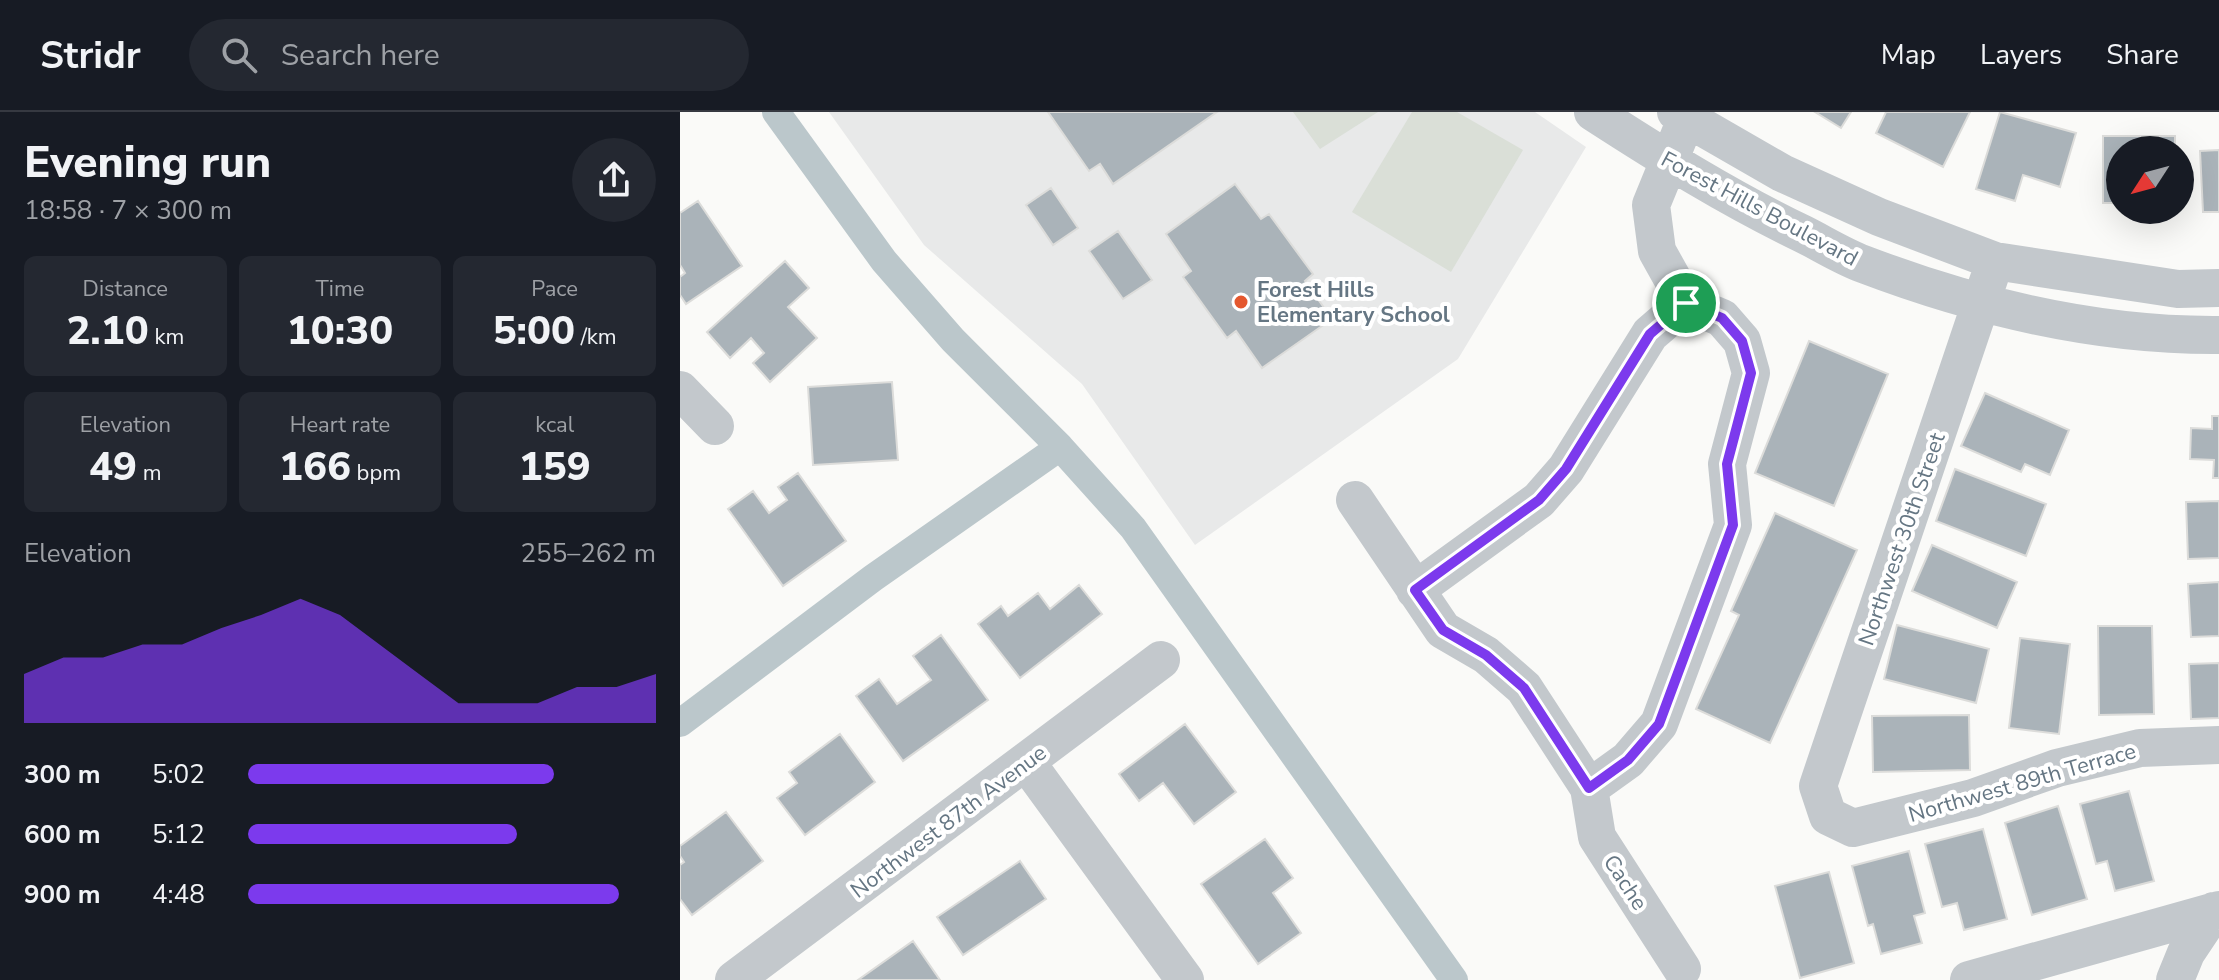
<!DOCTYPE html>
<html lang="en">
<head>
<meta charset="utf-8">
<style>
	body { margin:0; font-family:"Nunito Sans",sans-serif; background:#242831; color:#f1f3f6; height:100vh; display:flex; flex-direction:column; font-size:30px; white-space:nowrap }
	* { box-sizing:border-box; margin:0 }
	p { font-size:26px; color:#9ea1a6 }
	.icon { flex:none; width:44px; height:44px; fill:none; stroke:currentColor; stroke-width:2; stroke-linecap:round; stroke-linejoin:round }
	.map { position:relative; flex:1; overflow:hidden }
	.drawer { display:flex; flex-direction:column; background:#171b24; width:680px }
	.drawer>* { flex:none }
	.needle { width:52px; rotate:234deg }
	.fabs { position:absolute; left:1426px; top:24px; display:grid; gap:16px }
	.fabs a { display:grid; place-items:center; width:88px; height:88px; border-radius:50%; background:#171b24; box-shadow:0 8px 32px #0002; font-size:40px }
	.pin { position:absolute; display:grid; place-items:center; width:68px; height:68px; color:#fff; margin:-34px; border:4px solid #fff; border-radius:50%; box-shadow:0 2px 8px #0007 }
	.round { display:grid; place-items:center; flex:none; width:84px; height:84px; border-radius:42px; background:#242831 }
	.overview { display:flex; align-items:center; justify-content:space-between; height:136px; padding:0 24px }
	h1 { font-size:44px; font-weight:800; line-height:60px }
	.figures { display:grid; grid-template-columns:repeat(3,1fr); gap:12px; height:136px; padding:8px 24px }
	.figures div { display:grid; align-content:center; border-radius:12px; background:#242831; text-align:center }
	.figures b { font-size:40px; font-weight:800 }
	.figures small { font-size:22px; font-weight:400 }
	.figures p { font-size:22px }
	.chart { height:224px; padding:16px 24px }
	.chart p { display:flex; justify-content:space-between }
	.chart svg { width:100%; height:144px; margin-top:8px; fill:#7c3aed; opacity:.7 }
	ul { padding:0 24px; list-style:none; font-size:26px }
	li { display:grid; grid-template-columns:128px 96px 1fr; align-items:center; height:60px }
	li i { height:20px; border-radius:10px; background:#7c3aed }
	header { display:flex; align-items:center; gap:48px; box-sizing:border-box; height:112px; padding:0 40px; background:#171b24; border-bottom:2px solid #363941 }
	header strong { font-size:38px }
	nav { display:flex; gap:44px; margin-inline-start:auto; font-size:28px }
	.search { width:560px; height:72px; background:#242831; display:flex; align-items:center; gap:20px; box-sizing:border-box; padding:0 28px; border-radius:44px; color:#9ea1a6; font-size:30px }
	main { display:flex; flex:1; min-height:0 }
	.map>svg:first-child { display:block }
</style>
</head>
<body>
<header>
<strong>Stridr</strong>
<div class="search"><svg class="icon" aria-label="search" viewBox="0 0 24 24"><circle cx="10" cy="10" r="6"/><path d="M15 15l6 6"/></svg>Search here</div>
<nav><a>Map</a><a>Layers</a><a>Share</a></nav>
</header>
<main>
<section class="drawer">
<div class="overview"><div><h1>Evening run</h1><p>18:58 · 7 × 300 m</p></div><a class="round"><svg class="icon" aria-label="share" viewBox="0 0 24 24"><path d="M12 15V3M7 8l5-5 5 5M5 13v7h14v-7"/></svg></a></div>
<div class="figures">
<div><p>Distance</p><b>2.10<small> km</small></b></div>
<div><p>Time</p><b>10:30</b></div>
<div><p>Pace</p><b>5:00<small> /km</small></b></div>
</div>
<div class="figures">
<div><p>Elevation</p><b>49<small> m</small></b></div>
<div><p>Heart rate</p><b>166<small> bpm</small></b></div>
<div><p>kcal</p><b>159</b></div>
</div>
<div class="chart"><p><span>Elevation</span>255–262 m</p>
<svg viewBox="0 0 160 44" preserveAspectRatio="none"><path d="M0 44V29L10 24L20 24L30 20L40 20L50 15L60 11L70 6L80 11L90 20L100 29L110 38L120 38L130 38L140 33L150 33L160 29V44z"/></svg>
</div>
<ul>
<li><b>300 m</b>5:02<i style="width:75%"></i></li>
<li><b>600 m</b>5:12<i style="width:66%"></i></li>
<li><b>900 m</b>4:48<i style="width:91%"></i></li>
</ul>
</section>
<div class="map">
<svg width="1539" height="868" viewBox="0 0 1539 868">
	<rect width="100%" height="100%" fill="#fafaf8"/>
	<path fill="#e8e9e9" d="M149,0H855L906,35L778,247L515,433L402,272L244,133Z"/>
	<path fill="#dadfd7" d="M613,0H698L640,37Z
		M732,0H777L843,38L771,160L672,100Z"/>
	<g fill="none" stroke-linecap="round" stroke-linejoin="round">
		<path stroke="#bbc7cb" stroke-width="28" d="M96,0L204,149L273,228L380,335L453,416L774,868
			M0,611L193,466L380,335"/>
	</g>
	<path fill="#aab3b9" stroke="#dcdcda" stroke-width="2" d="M368,0H537L433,72L420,52L409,59Z
		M1135,0H1171L1161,16Z
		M1206,0H1290L1263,55L1196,21Z
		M1320,0L1396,21L1380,75L1343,63L1335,89L1296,77Z
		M1423,24H1495V38H1440V91H1423Z
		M1539,38V100H1523L1520,39Z
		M555,72L581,107L589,102L633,162L625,169L652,207L582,256L556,219L547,226L503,165L511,159L486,122Z
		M371,76L398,116L373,133L346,93Z
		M18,89L62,154L6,192L0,183V165L5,161L0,153V101Z
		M438,119L472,168L443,187L409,139Z
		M105,149L129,176L108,195L137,226L90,270L73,251L84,241L71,226L50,246L27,220Z
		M1129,229L1208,262L1154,394L1075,361Z
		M212,270L218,348L133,353L128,275Z
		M1305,281L1389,318L1370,363L1345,352L1341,360L1281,334Z
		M1532,304H1539V366H1533L1534,348L1510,347L1511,316L1532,317Z
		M1275,357L1366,392L1346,444L1256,409Z
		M118,361L166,429L103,474L48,397L73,379L89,401L107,388L98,375Z
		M1539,389V446L1508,447L1506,390Z
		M1095,401L1177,438L1090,631L1016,597L1059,503L1051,499Z
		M1252,433L1337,470L1317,516L1232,479Z
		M1539,470V524L1511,525L1508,472Z
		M399,473L422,502L340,566L298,512L321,494L328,504L358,481L370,497Z
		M1217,513L1309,537L1296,591L1204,567Z
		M1418,514H1472L1474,602L1419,603Z
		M261,523L308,588L223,649L176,584L199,567L217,592L251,568L233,544Z
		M1340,526L1390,532L1379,622L1329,616Z
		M1539,551V606L1511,607L1509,552Z
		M1289,603L1290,658L1193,660L1192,604Z
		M505,612L556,680L514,712L483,671L459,689L439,662Z
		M160,622L195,670L125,723L97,686L117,671L109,660Z
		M1449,679L1474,769L1435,779L1427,749L1416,752L1400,692Z
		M1378,694L1407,787L1352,803L1325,711Z
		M46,700L83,749L12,803L0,787V753L4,750L0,744V734Z
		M1303,717L1327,807L1284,818L1277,791L1262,795L1245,732Z
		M585,727L613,766L593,781L621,821L578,852L521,772Z
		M1229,739L1245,801L1234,804L1242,831L1201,842L1193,812L1188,814L1172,754Z
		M340,749L366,787L283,843L257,805Z
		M1149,760L1174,851L1120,866L1095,774Z
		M233,829L260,868H178Z"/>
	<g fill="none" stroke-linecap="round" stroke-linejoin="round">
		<path stroke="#c3c8cc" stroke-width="38" d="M913,0C981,44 1050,87 1123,122C1143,132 1162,144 1183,152C1296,195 1418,224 1539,223
			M996,0L1102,61L1199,105L1315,149L1498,177L1539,176
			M1315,149L1138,674L1148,704L1173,716L1293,686L1377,656L1460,636L1539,633
			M0,278L35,314
			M675,388L763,518L806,543L844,576L909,676L917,725L1002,857
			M735,478L859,388L886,357L970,222L1006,191
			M347,651L505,868
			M909,676L948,648L979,612L1053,413L1047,352L1071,261L1062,229L1042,206L1006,191L977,139L971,93L1009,0
			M54,868L481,548
			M1289,868L1539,798
			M1495,868L1506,841L1534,799"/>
	</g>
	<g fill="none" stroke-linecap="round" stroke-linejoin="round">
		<g stroke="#fff" stroke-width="16">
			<path id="route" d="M1006,191L1042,206L1062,229L1071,261L1047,352L1053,413L979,612L948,648L909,676L844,576L806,543L763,518L735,478L859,388L886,357L970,222Z"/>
		</g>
		<use href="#route" stroke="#7c3aed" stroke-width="10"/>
	</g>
	<circle fill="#e4572e" stroke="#fff" stroke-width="3" cx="561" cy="190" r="8"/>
	<g text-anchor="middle" stroke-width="8" stroke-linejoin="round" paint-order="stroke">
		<g font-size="22" fill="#657683" stroke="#fff">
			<text transform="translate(1080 96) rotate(28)" y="8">Forest Hills Boulevard</text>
			<text transform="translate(1221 427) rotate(-71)" y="8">Northwest 30th Street</text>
			<text transform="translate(1342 670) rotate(-16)" y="8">Northwest 89th Terrace</text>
			<text transform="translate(268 709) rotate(-37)" y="8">Northwest 87th Avenue</text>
			<text transform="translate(946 770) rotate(57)" y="8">Cache</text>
		</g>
		<g font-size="22" font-weight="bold" fill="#657683" stroke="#fff" text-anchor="start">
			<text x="577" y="185">Forest Hills<tspan x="577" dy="25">Elementary School</tspan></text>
		</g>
	</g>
</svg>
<div class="fabs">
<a><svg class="needle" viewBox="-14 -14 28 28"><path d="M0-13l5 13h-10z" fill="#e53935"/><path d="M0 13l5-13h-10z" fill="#9ea1a6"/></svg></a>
</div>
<div class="pin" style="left:1006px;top:191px;background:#1e9e55"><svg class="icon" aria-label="arrive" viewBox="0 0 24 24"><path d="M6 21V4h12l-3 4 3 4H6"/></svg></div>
</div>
</main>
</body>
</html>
